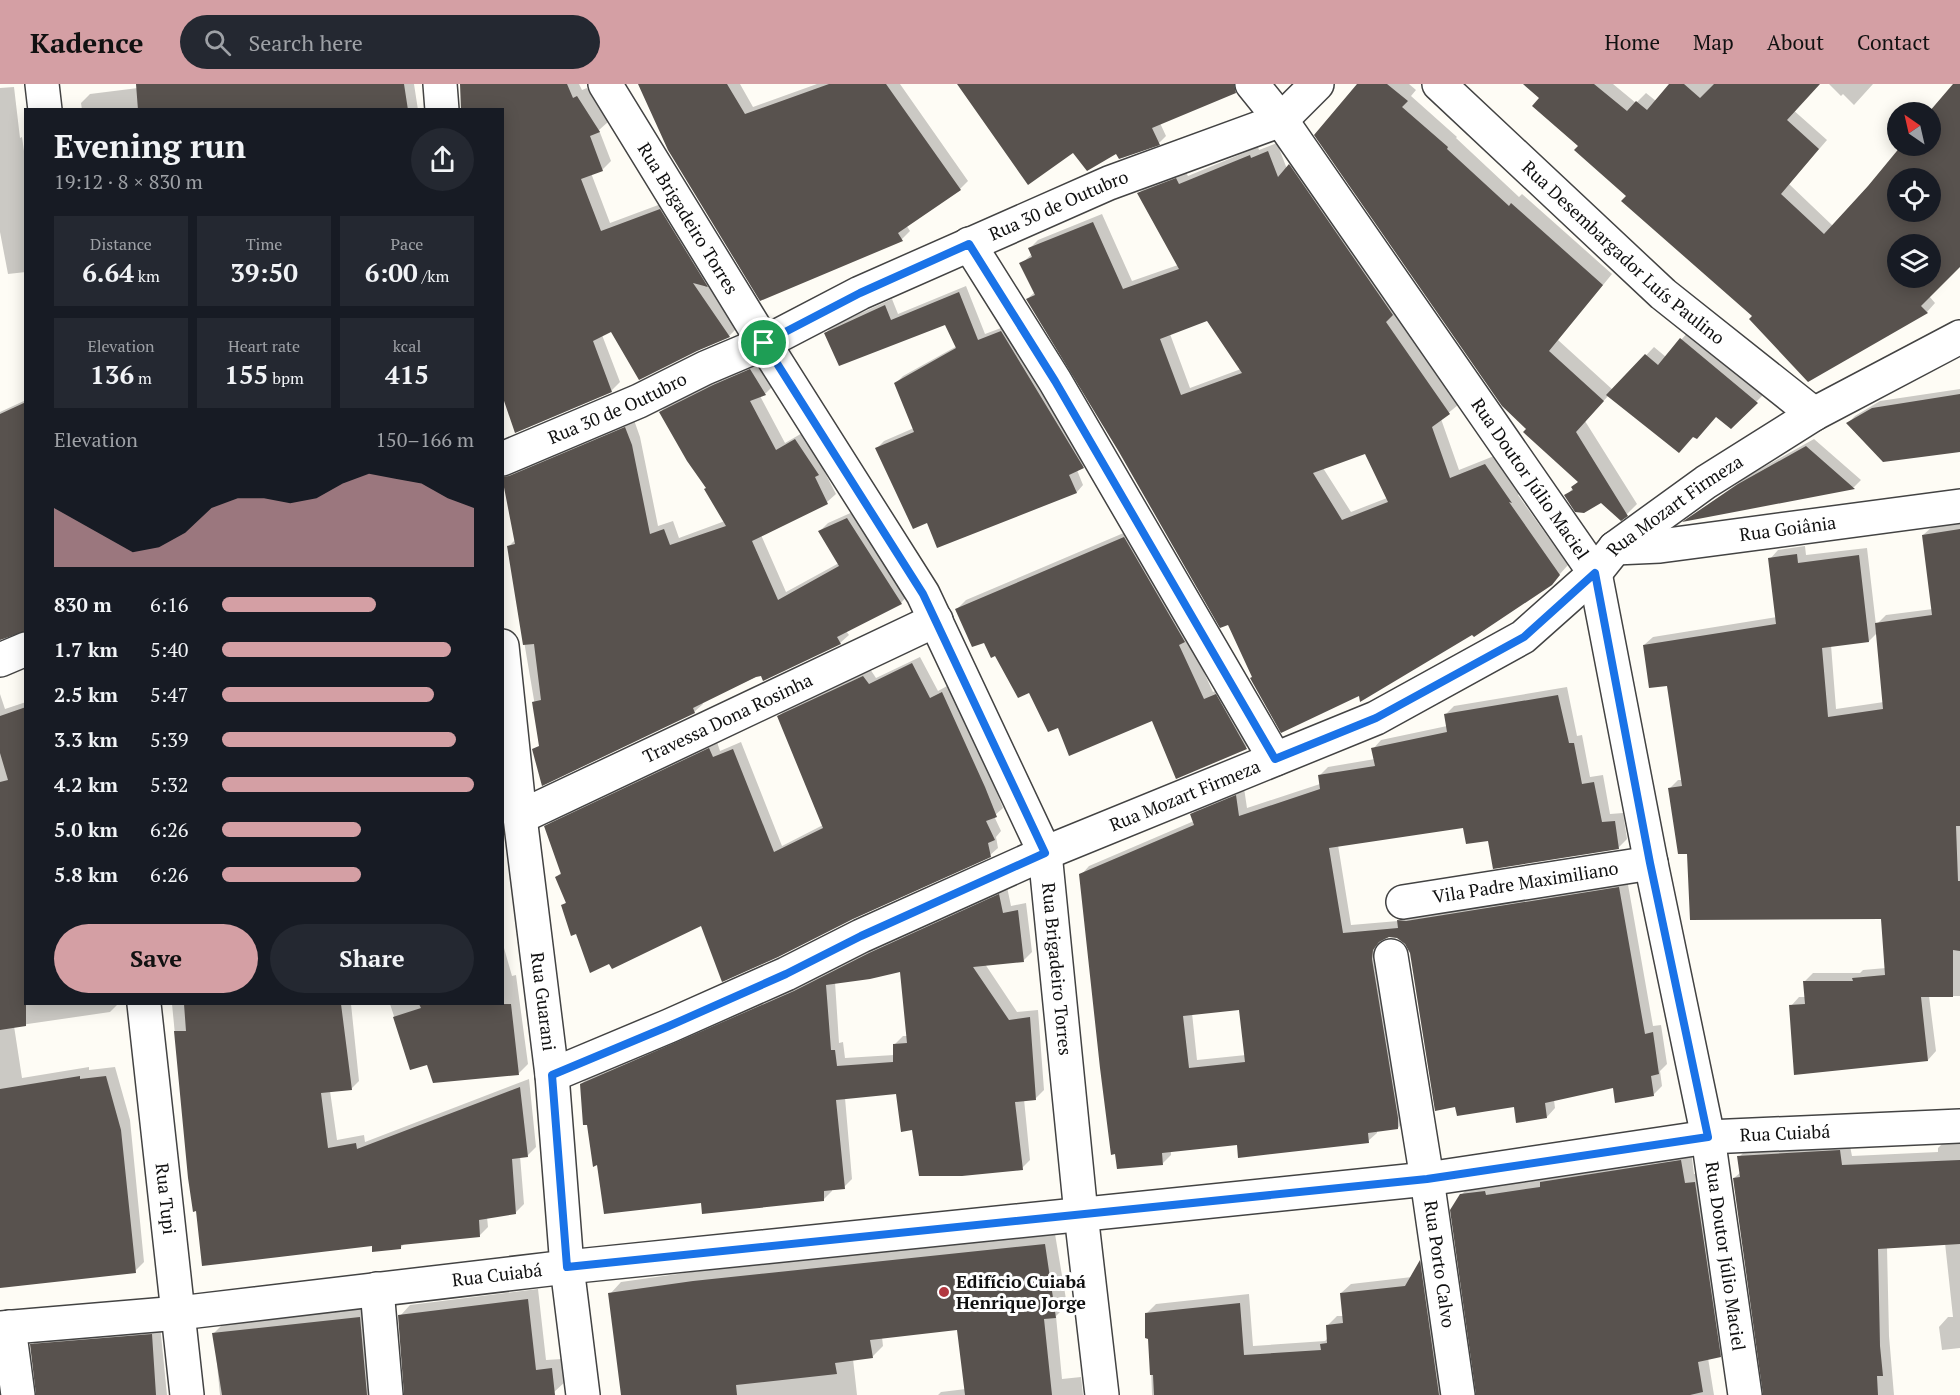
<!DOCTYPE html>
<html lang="en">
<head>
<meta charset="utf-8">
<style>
	body { margin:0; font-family:"PT Serif",serif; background:#242831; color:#f1f3f6; height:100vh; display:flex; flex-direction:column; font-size:22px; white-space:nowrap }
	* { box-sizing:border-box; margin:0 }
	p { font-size:20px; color:#9ea1a6 }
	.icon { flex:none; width:33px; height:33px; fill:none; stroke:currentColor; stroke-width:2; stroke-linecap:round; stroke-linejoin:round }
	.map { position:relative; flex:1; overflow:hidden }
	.panel { position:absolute; left:24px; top:24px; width:480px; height:897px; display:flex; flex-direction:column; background:#171b24; border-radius:0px; box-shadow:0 3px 15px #0003 }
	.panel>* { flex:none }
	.needle { width:39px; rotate:326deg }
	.buttons { position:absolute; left:1887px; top:18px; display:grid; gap:12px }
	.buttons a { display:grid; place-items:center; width:54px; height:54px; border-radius:50%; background:#171b24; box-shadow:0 3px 15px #0003; font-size:30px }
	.pin { position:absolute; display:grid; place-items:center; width:51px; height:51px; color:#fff; margin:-26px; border:3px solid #fff; border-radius:50%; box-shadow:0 2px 6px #0007 }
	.round { display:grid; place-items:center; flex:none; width:63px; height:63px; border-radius:32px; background:#242831 }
	.summary { display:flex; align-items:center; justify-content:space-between; height:102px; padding:0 30px }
	h1 { font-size:33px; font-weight:700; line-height:45px }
	.figures { display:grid; grid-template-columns:repeat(3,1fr); gap:9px; height:102px; padding:6px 30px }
	.figures div { display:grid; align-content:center; border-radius:0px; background:#242831; text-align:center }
	.figures b { font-size:26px; font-weight:700 }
	.figures small { font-size:16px; font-weight:400 }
	.figures p { font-size:16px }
	.chart { height:168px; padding:12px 30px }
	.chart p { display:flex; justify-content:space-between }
	.chart svg { width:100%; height:108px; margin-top:6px; fill:#d49fa4; opacity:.7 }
	.cta { display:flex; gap:12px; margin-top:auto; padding:12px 30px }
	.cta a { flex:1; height:69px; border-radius:36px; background:#d49fa4; color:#111; font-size:24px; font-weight:700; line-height:69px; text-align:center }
	.cta a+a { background:#242831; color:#f1f3f6 }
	ul { padding:0 30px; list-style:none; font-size:20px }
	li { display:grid; grid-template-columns:96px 72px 1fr; align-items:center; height:45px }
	li i { height:15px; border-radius:8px; background:#d49fa4 }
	header { display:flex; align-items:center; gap:36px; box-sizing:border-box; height:84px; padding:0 30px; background:#d49fa4; color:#111 }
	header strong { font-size:28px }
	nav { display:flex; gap:33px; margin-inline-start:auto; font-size:21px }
	.search { width:420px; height:54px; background:#242831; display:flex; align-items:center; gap:15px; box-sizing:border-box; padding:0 21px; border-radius:33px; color:#9ea1a6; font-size:22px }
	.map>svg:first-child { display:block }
</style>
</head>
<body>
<header>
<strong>Kadence</strong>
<div class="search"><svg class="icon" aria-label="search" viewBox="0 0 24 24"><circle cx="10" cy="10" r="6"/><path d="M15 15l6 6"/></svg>Search here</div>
<nav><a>Home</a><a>Map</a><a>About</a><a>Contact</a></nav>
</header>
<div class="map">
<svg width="1960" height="1311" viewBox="0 0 1960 1311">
	<rect width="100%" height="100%" fill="#fefcf5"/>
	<path fill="#0003" fill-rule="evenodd" d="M138,0H414L418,26H82L81,19L90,10L138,4Z
		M461,0H579L582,6L587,4L608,38L599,46L611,77L602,86L591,89L610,139L669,117L738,243L729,252L612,246L602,251L620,298L611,307L502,26Z
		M639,0H740L753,23L817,0H900L968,97L960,105L906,141L910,147L902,155L761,215Z
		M977,0H1217L1160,39L1166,52L1159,59L1117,68L1073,67Z
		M1359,0H1409L1416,6L1411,12L1457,53L1456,54L1519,113L1522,110L1612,190L1558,256L1613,306L1654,263L1666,273L1689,247L1764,310L1731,343L1716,331L1609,311L1585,337L1637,420L1627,430L1601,417L1566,412L1579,397L1528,344Z
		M1525,0H1613L1636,19L1646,9L1656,17L1671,0H1764L1827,56L1789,100L1833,142L1904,62H1930L1955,0H1960V182L1929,212L1935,219L1927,228L1808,296L1754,232L1628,112L1580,62L1541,14ZM1898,94H1930V128H1898ZM1898,160H1930V194H1898Z
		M1829,0H1873L1854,21L1843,10L1841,12Z
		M14,3L20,54L22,53L26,81V188L8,190L0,148V4Z
		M1277,59L1287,85L1298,73L1401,221L1394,229L1458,321L1441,335L1459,386L1494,372L1520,409L1518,411L1568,481L1551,500L1473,550L1360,610L1253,593L1229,539L1027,215L1035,208L1021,180L1032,170L1029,165L1038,156L1102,130L1132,197L1178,181L1139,109L1148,100L1185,87L1188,92L1258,63L1259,66ZM1208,235L1241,285L1190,304L1170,250ZM1366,368L1387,414L1351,428L1323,384Z
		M966,202L985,250L1009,241L1090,376L1083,383L1077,386L1083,401L1077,408L938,462L927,437L877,364L884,357L914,344L896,299L903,292L957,262L946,239L826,249L832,242L892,215L898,230Z
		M759,278L774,301L766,309L760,312L785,359L804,348L826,382L823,385L836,410L827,418L761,451L786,508L839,479L820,447L828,439L855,427L909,510L901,519L846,547L849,551L840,559L764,595L762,590L702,618L703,620L694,628L543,669L508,463L515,456L503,394L511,386L634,336L640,353L658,442L673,437L679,454L725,437L708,404L660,328L669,320L723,293Z
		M1960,305V366L1848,339L1855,332L1880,317Z
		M26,316V545L0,554V328Z
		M1814,355L1861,396L1854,403L1687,436L1748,392Z
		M1960,438V912H1929L1936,967L1928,976L1791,922L1799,913H1806L1804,898L1813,889H1860L1863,886L1886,884L1883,834L1689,769L1669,705L1678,696H1683L1668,600L1644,561L1653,553L1777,533L1770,475L1778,466L1805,462L1806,471L1867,464L1876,541L1886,531L1933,525L1923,451L1932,443ZM1878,548L1884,618L1836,625L1831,561L1869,557Z
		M1133,445L1188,554L1213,608L1225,602L1255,655L1246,663L1177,693L1153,635L1059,642L957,525L966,516Z
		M920,573L938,607L949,601L978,662L1003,724L994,732L1001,747L996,753L998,764L990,771L702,840L577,848L563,822L567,817L556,793L562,788L546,743L554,735L717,658L720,667L741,658L782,762L823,741L779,632L786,625L870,585L876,594Z
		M1567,603L1577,652L1582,651L1590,693L1603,691L1610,730L1623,729L1627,755L1618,764L1489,755L1464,743L1338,761L1351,841L1398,837L1406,828L1627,795L1653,942L1661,941L1667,980L1660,987L1662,1002L1653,1011L1614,1002L1554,1016L1555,1024L1547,1033L1515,1021L1411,869L1406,859L1398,853L1388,852L1381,856L1380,866L1406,1035L1398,1044L1377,1046V1049L1368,1057L1238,1059L1171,1067V1071L1163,1079L1081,791L1089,782L1194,737L1192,730L1200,722L1244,704L1247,724L1320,700L1319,692L1328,683L1375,675L1373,665L1381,656L1447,642L1445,631L1454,622ZM1240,925L1246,971L1197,976L1192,929Z
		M0,610L5,625L26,618V920H118L110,928L14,942L22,994L89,983V986L115,983L130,1036L144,1178L135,1187L0,1202Z
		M1007,803L1011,822L1026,819L1032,868L1024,876L985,880L1017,928L1038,926L1044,1006L1036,1014L1024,1015L1030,1076L1022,1084L913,1045L897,1009L845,1014L852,1095L844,1103L832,1104V1107L824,1115L702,1118L599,1080L581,1000L590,992ZM902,886L908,952H903L894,961V971L845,974L843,958L839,959L835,898Z
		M502,857L512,892L516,891L528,980L519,989L428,979L411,984L390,920H502Z
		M172,920H351L359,997L351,1005L330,1007L337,1056L364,1051L365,1058L529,995L536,1063L527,1072H520L524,1120L515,1129L487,1133L488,1143L479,1152L405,1159L401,1163L374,1160L197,1123L189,1094Z
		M1947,1055H1960V1264L1942,1266L1939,1243L1948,1233H1953L1945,1159L1887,1163L1889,1252L1894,1311H1765L1734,1094L1741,1088L1739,1073L1749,1063L1849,1057L1852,1072L1938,1068V1064Z
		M1691,1067L1694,1090L1705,1089L1730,1262L1720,1272L1708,1274L1714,1311H1478L1461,1111L1471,1101L1495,1098V1102L1545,1095L1551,1089Z
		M1055,1150L1067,1221L1056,1232L1062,1295L1081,1293L1083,1311H938L941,1308L966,1305L958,1244L882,1253L883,1262L872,1273L853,1275L857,1311H622L610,1210L621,1198L706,1186Z
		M1429,1169L1452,1311H1152L1150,1253L1146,1230L1156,1220L1249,1210L1253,1262L1325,1257L1328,1254L1327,1242L1337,1232H1344L1341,1209L1351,1200L1412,1193L1421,1177Z
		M538,1205L546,1276L562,1275L565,1298L554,1308L547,1311H406L400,1232L410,1221Z
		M370,1223L381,1311H220L214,1249L224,1239Z
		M160,1241L167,1311H38L32,1261L41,1252Z"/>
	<path fill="#58524e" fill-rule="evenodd" d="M136,0H404L408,26H138Z
		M460,0H567L573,14L577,12L600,48L590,52L603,87L581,95L601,147L660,125L708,203L693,199L730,253L697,267L639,296L611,248L593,257L612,308L515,349L502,311V26H461Z
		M638,0H727L745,30L829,0H886L961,106L898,149L903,157L760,217L668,66Z
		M957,0H1234L1236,9L1152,44L1160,61L1119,75L1116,70L1087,87L1073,69L1028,101Z
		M1357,0H1387L1408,17L1402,23L1448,63L1447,65L1509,122L1511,119L1603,201L1549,267L1604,317L1576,348L1628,432L1621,437L1601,419L1584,429L1575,428L1564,411L1573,406L1571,403L1578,398L1523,348L1526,345L1502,322L1314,51Z
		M1523,0H1594L1627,27L1636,17L1647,26L1669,0H1684L1700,14L1714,0H1820L1787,36L1819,65L1781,110L1824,150L1868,102L1901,62H1930V28H1929L1953,0H1960V183L1921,222L1928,229L1808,298L1749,235L1752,232L1621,117L1626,112L1574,66L1578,62L1532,22L1539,14ZM1898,94H1930V128H1898ZM1898,160H1930V194H1898Z
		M1268,67L1278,93L1289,80L1393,231L1386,238L1450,330L1432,343L1450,394L1485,380L1512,419L1509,418L1560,491L1552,501L1474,553L1472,551L1360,618L1359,612L1281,649L1250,594L1252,593L1228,541L1220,544L1119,368L1026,215L1035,211L1019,179L1032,173L1028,164L1093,138L1123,205L1179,185L1137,109L1176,94L1179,100L1250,71L1251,74ZM1207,237L1242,289L1181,311L1160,255ZM1365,370L1388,418L1342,436L1313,389Z
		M959,208L978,256L1001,247L1084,384L1069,391L1077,409L937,464L927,439L913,445L875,364L914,348L894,299L956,264L945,241L839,282L824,249L885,221L891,236Z
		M1680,254L1758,319L1731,345L1716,333L1697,355L1693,353L1679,369L1606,311L1645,270L1658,281Z
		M750,285L766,311L750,317L776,366L795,355L819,391L815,393L828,420L752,457L778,516L839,482L818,447L847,434L902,520L837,553L841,560L763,597L761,592L756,593L693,624L695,629L542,702L532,665L539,662L532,618L541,616L534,560L523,561L507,462L515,460L502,393L509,392L625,343L632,361L650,450L664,445L670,461L726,442L704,405L706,404L687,377L659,328L713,301Z
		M1960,310V368L1883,378L1846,339L1872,324Z
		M26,318V547L0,556V330Z
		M1806,362L1855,405L1682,438L1738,400Z
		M1960,445V742H1956L1958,797H1960V867L1953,866V913H1921L1928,977L1794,991L1789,921L1805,920L1803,897H1853L1852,894L1885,891L1881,835L1690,836L1687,770H1678L1668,704L1682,702L1667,602L1649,604L1643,561L1776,540L1768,474L1797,470L1798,479L1859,471L1869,558L1822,564L1828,633L1883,625L1875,539L1932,531L1922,451Z
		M1124,453L1185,558L1179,561L1204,615L1216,610L1247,665L1176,695L1152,637L1069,672L1058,644L1048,648L1029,609L1018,614L995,572L991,574L984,559L972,563L955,525Z
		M912,579L930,614L942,608L985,703L997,733L986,737L995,756L988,759L991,773L853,835L778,873L722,898L701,842L612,885L609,880L590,889L576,850L571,852L561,821L566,819L555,793L561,790L544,742L709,664L713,673L733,665L774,768L823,744L777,632L863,592L869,600Z
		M1558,611L1569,659H1574L1582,700L1594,698L1602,738L1615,737L1619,765L1493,785L1488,757L1466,760L1463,744L1329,764L1343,849L1398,844L1397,836L1406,837L1619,803L1645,950L1653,948L1659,990L1651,992L1654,1012L1615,1019L1613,1004L1545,1019L1547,1034L1516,1039L1514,1023L1457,1032L1455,1023L1435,1027L1410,869L1405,860L1397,854L1389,853L1379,858L1373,866L1372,875L1398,1034V1045L1368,1049L1369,1059L1238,1074L1237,1061L1162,1069L1163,1081L1117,1085L1115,1070L1111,1071L1100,984L1079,790L1194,741L1190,730L1236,711L1239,732L1320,705L1318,691L1375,682L1371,664L1447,648L1444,630ZM1239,926L1245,978L1189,984L1183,932Z
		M26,623V942L0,946V698L8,696L0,669V632Z
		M999,810L1003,829L1018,826L1024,878L973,883L1009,936L1030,933L1036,1016L1015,1018L1023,1086L962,1092H919L912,1046L901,1048L896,1010L836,1016L845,1105L824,1107V1117L702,1130L701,1119L604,1130L597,1081L593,1083L587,1041H583L580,1000L794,907L869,869ZM900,888L907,959L893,960V978L837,982L835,966H831L826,901L870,895Z
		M184,920H341L352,1006L321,1009L328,1064L356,1059L357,1065L520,1003L528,1073L512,1075L516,1130L479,1136L480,1153L401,1161V1165L372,1168V1162L202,1182L196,1127L193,1128L188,1094L174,947H186Z
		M419,920H511L519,991L433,999L427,981L410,986L393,933L421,924Z
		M80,992V995L106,992L121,1046L136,1189L0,1204V1005Z
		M1840,1066L1842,1081L1960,1076V1160L1878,1165L1880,1262L1883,1292H1877L1878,1311H1763L1733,1094L1740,1093L1737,1072Z
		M1681,1076L1685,1099L1695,1098L1721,1273L1698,1278L1703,1308L1690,1311H1476L1450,1126L1460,1110L1485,1107L1486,1111L1540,1103V1098Z
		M1045,1160L1056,1234L1044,1235L1052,1311H965L957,1246L870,1256L873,1274L835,1279L837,1290L736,1301L737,1311H621L608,1209L693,1197Z
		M1420,1176L1439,1311H1154L1153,1291H1150L1148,1255L1145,1254V1229L1240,1219L1244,1271L1321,1266L1320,1260L1327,1259L1326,1241L1343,1239L1340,1209L1405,1202Z
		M528,1215L536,1286L552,1284L555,1311H404L398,1231Z
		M360,1233L367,1311H222L212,1249Z
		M152,1250L156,1311H36L30,1260Z"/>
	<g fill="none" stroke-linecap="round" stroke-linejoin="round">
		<g stroke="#434343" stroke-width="36">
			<g id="minor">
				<path d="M42,0L45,26"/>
				<path d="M440,0L442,26"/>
				<path id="s1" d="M605,0L764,259L923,510L1045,769L1081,1130L1102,1311"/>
				<path id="s2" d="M1252,0L1281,36L1595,489L1651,779L1708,1053L1745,1311"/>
				<path id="s3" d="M1439,0L1663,210L1814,330"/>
				<path d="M969,160L1055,297L1275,675"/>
				<path id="s4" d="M502,375L639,317L705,284L764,259L860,209L1109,99L1281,36L1317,0"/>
				<path id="s5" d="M1615,464L1660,462L1960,422"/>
				<path id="s6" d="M502,562L520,733L552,991L567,1183L583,1311"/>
				<path d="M0,576L26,565"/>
				<path id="s7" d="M520,733L936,536"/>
				<path id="s8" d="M1403,818L1651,779"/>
				<path id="s9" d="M1391,872L1427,1095L1458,1311"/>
				<path id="s10" d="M144,920L187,1311"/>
				<path id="s11" d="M552,991L669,942L786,890L861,852L1045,769L1376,634L1523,553L1595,489L1615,464L1706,398L1814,330L1960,253"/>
				<path d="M377,1205L386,1311"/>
				<path d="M9,1243L18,1311"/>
				<path id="s12" d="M0,1244L179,1229L567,1183L1427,1095L1708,1053L1960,1042"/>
			</g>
		</g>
		<use href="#minor" stroke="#fff" stroke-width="33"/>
	</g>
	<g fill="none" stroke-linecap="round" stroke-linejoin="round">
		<g stroke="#fff" stroke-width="12">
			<path id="route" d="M969,160L1055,297L1275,675L1376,634L1524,553L1595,489L1650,779L1708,1053L1427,1095L567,1183L552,991L669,942L786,890L861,852L1045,769L923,510L764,259L860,209Z"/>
		</g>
		<use href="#route" stroke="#1a73e8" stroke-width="8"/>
	</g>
	<circle fill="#b13840" stroke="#fff" stroke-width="2" cx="944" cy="1208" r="6"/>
	<g text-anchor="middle" stroke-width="6" stroke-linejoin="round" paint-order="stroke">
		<g font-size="18" fill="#101010" stroke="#fff">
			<text dy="6" stroke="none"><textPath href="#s4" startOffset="612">Rua 30 de Outubro</textPath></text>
			<text dy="6" stroke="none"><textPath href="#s1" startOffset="158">Rua Brigadeiro Torres</textPath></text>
			<text dy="6" stroke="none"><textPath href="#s3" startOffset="250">Rua Desembargador Luís Paulino</textPath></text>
			<text dy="6" stroke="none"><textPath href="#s4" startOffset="126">Rua 30 de Outubro</textPath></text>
			<text dy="6" stroke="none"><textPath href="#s2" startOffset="483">Rua Doutor Júlio Maciel</textPath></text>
			<text dy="6" stroke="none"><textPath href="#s11" startOffset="1268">Rua Mozart Firmeza</textPath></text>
			<text dy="6" stroke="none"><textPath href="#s5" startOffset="174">Rua Goiânia</textPath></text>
			<text dy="6" stroke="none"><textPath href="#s7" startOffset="230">Travessa Dona Rosinha</textPath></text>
			<text dy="6" stroke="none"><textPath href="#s11" startOffset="692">Rua Mozart Firmeza</textPath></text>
			<text dy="6" stroke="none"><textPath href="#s8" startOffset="124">Vila Padre Maximiliano</textPath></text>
			<text dy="6" stroke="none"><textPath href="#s1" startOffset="1004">Rua Brigadeiro Torres</textPath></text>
			<text dy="6" stroke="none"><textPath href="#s6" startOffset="358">Rua Guarani</textPath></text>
			<text dy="6" stroke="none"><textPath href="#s12" startOffset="1796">Rua Cuiabá</textPath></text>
			<text dy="6" stroke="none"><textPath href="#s10" startOffset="196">Rua Tupi</textPath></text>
			<text dy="6" stroke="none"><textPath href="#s2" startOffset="1293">Rua Doutor Júlio Maciel</textPath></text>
			<text dy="6" stroke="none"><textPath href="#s9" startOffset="312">Rua Porto Calvo</textPath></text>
			<text dy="6" stroke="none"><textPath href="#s12" startOffset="500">Rua Cuiabá</textPath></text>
		</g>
		<g font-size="18" font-weight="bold" fill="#101010" stroke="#fff" text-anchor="start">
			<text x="956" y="1204">Edifício Cuiabá<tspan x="956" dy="21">Henrique Jorge</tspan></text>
		</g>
	</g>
</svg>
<div class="buttons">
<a><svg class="needle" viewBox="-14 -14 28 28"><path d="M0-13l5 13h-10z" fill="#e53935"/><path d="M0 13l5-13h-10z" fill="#9ea1a6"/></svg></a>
<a><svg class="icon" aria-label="locate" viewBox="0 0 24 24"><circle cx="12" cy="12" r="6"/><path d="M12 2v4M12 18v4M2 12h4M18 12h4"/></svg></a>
<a><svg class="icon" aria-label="layers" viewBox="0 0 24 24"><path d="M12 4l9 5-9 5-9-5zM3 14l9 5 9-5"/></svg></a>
</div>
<div class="pin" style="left:764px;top:259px;background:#1e9e55"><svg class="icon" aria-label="arrive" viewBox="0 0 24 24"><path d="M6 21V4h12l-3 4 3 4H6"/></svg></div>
<section class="panel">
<div class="summary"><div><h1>Evening run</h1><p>19:12 · 8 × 830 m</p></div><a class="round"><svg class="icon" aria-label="share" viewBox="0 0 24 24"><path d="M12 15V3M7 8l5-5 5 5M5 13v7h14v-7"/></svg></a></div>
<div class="figures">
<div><p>Distance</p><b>6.64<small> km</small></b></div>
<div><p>Time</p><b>39:50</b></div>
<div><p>Pace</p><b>6:00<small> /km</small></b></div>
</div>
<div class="figures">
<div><p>Elevation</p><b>136<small> m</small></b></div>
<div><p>Heart rate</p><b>155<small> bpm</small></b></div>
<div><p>kcal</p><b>415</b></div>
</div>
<div class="chart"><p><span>Elevation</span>150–166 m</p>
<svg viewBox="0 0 160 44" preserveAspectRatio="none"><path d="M0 44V20L10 26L20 32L30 38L40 36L50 30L60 20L70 16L80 16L90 18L100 16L110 10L120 6L130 8L140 10L150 16L160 20V44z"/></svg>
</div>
<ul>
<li><b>830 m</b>6:16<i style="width:61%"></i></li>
<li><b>1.7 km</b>5:40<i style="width:91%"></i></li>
<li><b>2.5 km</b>5:47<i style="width:84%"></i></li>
<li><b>3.3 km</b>5:39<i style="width:93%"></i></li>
<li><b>4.2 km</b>5:32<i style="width:100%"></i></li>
<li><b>5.0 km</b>6:26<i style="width:55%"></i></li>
<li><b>5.8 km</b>6:26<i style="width:55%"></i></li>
</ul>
<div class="cta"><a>Save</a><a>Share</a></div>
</section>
</div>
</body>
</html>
